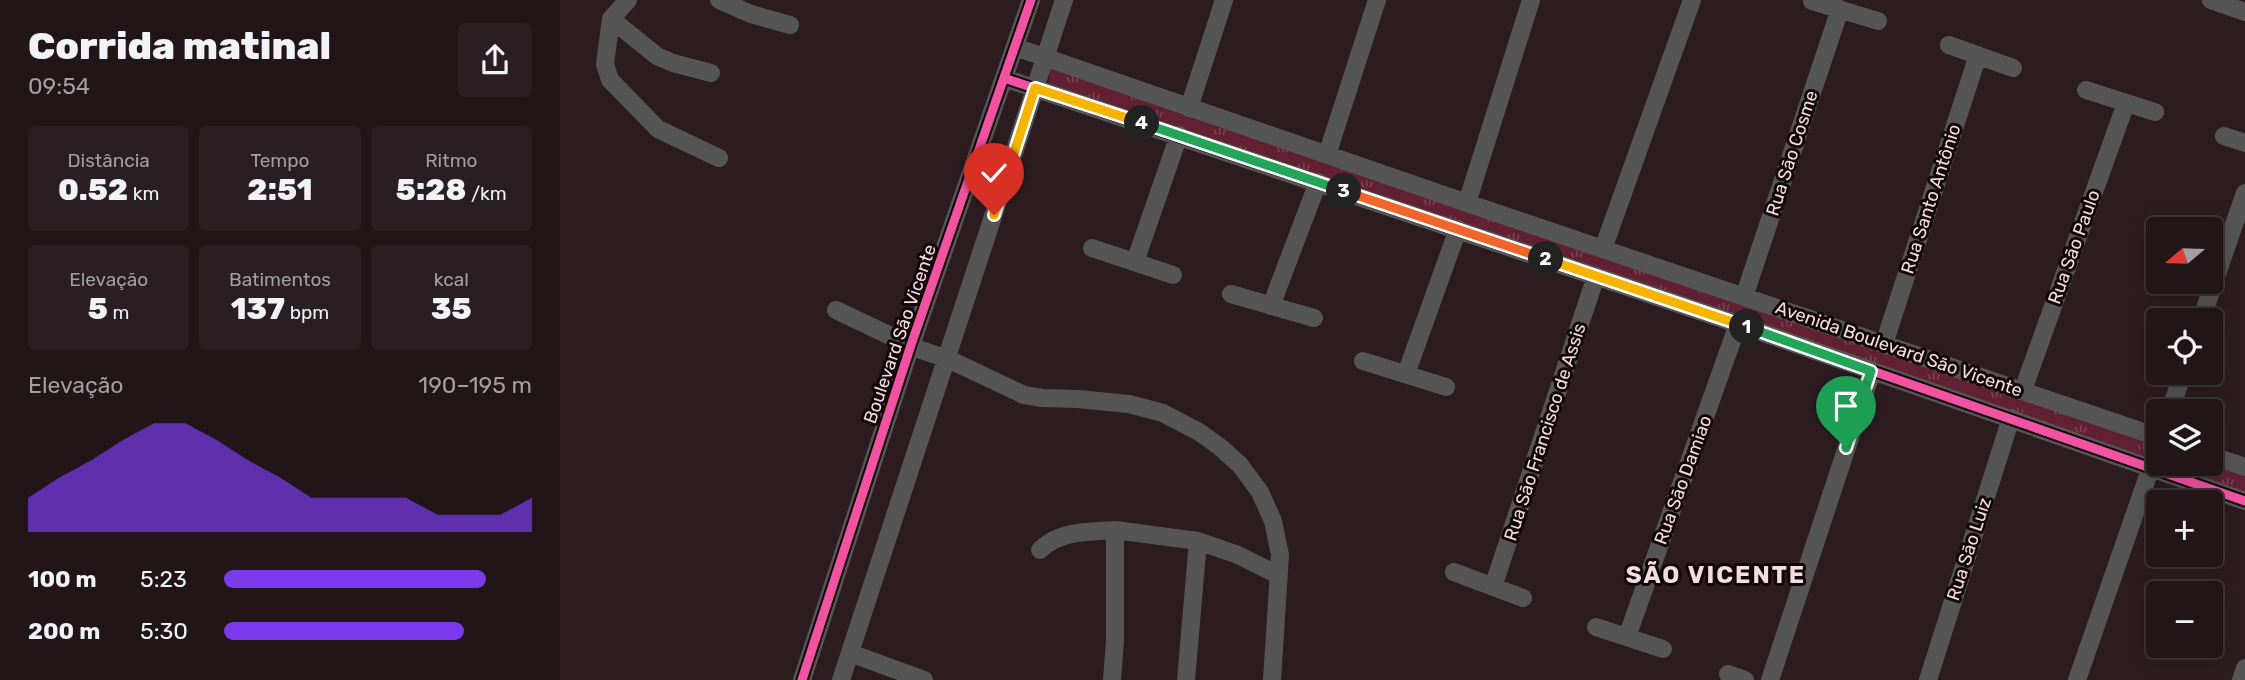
<!DOCTYPE html>
<html lang="pt">
<head>
<meta charset="utf-8">
<style>
	body { margin:0; font-family:Rubik,sans-serif; background:#291e21; color:#f1f3f6; height:100vh; display:flex; flex-direction:column; font-size:26px; white-space:nowrap }
	* { box-sizing:border-box; margin:0 }
	p { font-size:23px; color:#a29fa2 }
	.icon { flex:none; width:38px; height:38px; fill:none; stroke:currentColor; stroke-width:2; stroke-linecap:round; stroke-linejoin:round }
	.map { position:relative; flex:1; overflow:hidden }
	.details { display:flex; flex-direction:column; background:#211518; width:560px }
	.details>* { flex:none }
	.needle { width:46px; rotate:251deg }
	.fabs { position:absolute; left:1586px; top:217px; display:grid; gap:14px }
	.fabs a { display:grid; place-items:center; width:77px; height:77px; border-radius:7px; background:#211518; box-shadow:0 4px 18px #0003,0 0 0 2px #3e3437; font-size:35px }
	.pin { position:absolute; display:grid; place-items:center; width:60px; height:60px; color:#fff; margin:-72px -30px; border-radius:50% 50% 50% 0; rotate:-45deg; box-shadow:0 0 7px #0007 }
	.pin .icon { rotate:45deg }
	.km { position:absolute; width:35px; height:35px; margin:-18px; border-radius:50%; background:#222; color:#fff; font-size:19px; line-height:35px; text-align:center }
	.round { display:grid; place-items:center; flex:none; width:74px; height:74px; border-radius:7px; background:#291e21 }
	.head { display:flex; align-items:center; justify-content:space-between; height:119px; padding:0 28px }
	h1 { font-size:38px; font-weight:800; line-height:52px }
	.stats { display:grid; grid-template-columns:repeat(3,1fr); gap:10px; height:119px; padding:7px 28px }
	.stats div { display:grid; align-content:center; border-radius:7px; background:#291e21; text-align:center }
	.stats b { font-size:30px; font-weight:800 }
	.stats small { font-size:19px; font-weight:400 }
	.stats p { font-size:19px }
	.chart { height:196px; padding:14px 28px }
	.chart p { display:flex; justify-content:space-between }
	.chart svg { width:100%; height:126px; margin-top:7px; fill:#7c3aed; opacity:.7 }
	ul { padding:0 28px; list-style:none; font-size:23px }
	li { display:grid; grid-template-columns:112px 84px 1fr; align-items:center; height:52px }
	li i { height:18px; border-radius:9px; background:#7c3aed }
	main { display:flex; flex:1; min-height:0 }
	.map>svg:first-child { display:block }
</style>
</head>
<body>
<main>
<section class="details">
<div class="head"><div><h1>Corrida matinal</h1><p>09:54</p></div><a class="round"><svg class="icon" aria-label="share" viewBox="0 0 24 24"><path d="M12 15V3M7 8l5-5 5 5M5 13v7h14v-7"/></svg></a></div>
<div class="stats">
<div><p>Distância</p><b>0.52<small> km</small></b></div>
<div><p>Tempo</p><b>2:51</b></div>
<div><p>Ritmo</p><b>5:28<small> /km</small></b></div>
</div>
<div class="stats">
<div><p>Elevação</p><b>5<small> m</small></b></div>
<div><p>Batimentos</p><b>137<small> bpm</small></b></div>
<div><p>kcal</p><b>35</b></div>
</div>
<div class="chart"><p><span>Elevação</span>190–195 m</p>
<svg viewBox="0 0 160 44" preserveAspectRatio="none"><path d="M0 44V32L10 25L20 19L30 12L40 6L50 6L60 12L70 19L80 25L90 32L100 32L110 32L120 32L130 38L140 38L150 38L160 32V44z"/></svg>
</div>
<ul>
<li><b>100 m</b>5:23<i style="width:85%"></i></li>
<li><b>200 m</b>5:30<i style="width:78%"></i></li>
</ul>
</section>
<div class="map">
<svg width="1685" height="680" viewBox="0 0 1685 680">
	<defs>
		<pattern id="grass-tufts" width="24" height="20" patternUnits="userSpaceOnUse" patternTransform="scale(1.75)"><rect width="24" height="20" fill="#612133"/><path d="M3 7l-1-3M5 7V3M7 7l1-3M15 17l-1-3M17 17v-4M19 17l1-3" fill="none" stroke="#784150"/></pattern>
	</defs>
	<rect width="100%" height="100%" fill="#2c1c20"/>
	<path fill="url(#grass-tufts)" d="M491,67L1598,439V464H1650L1685,468V496L488,88Z"/>
	<g fill="none" stroke-linecap="round" stroke-linejoin="round">
		<path stroke="#565556" stroke-width="18" d="M68,0L51,19L45,64L50,80L98,129L159,158
			M159,0L191,14L230,25
			M1651,0L1685,12
			M1252,1L1318,21
			M51,19L97,56L113,63L151,73
			M1389,45L1453,68
			M455,47L907,203L1598,437
			M444,78L1178,324L1685,501
			M1526,90L1595,112
			M629,108L664,0
			M1664,136L1685,143
			M767,155L817,0
			M907,203L971,0
			M532,248L613,275
			M1043,249L1132,0
			M575,262L619,135
			M671,294L754,318
			M1184,297L1280,9
			M711,306L758,182
			M276,310L358,349L388,359L464,395L482,398L518,399L569,404L603,413L639,432L660,447L680,465L700,492L713,521L720,555L712,680
			M1641,320L1685,193
			M1324,344L1418,55
			M803,361L886,387
			M846,374L898,229
			M1463,390L1566,103
			M1610,411L1623,373
			M1650,455L1685,467
			M480,550C500,530 529,532 555,530
			M894,572L963,598
			M933,587L1036,276
			M1036,627L1103,649
			M1067,637L1178,324
			M290,653L364,680
			M1168,674L1185,680
			M242,680L351,345L471,0
			M281,680L504,0
			M552,680L555,640V530L638,541L678,555L718,575
			M626,680L638,541
			M1210,680L1312,371
			M1368,680L1451,418
			M1517,680L1591,467
			M1681,680L1685,668"/>
		<g stroke="#120608" stroke-width="13">
			<path id="cycleway" d="M444,78L1178,324L1685,501
				M242,680L351,345L471,0"/>
		</g>
		<use href="#cycleway" stroke="#f153a3" stroke-width="9"/>
	</g>
	<g fill="none" stroke-linecap="round" stroke-linejoin="round">
		<g stroke="#fff" stroke-width="14">
			<path id="split-1" d="M1187,327L1311,371L1286,448"/>
		</g>
		<g stroke="#fff" stroke-width="14">
			<path id="split-2" d="M986,259L1187,327"/>
		</g>
		<g stroke="#fff" stroke-width="14">
			<path id="split-3" d="M784,191L986,259"/>
		</g>
		<g stroke="#fff" stroke-width="14">
			<path id="split-4" d="M582,123L784,191"/>
		</g>
		<g stroke="#fff" stroke-width="14">
			<path id="split-5" d="M434,215L475,88L582,123"/>
		</g>
		<use href="#split-1" stroke="#22a559" stroke-width="9"/>
		<use href="#split-2" stroke="#f5b400" stroke-width="9"/>
		<use href="#split-3" stroke="#f0652b" stroke-width="9"/>
		<use href="#split-4" stroke="#22a559" stroke-width="9"/>
		<use href="#split-5" stroke="#f5b400" stroke-width="9"/>
	</g>
	<g text-anchor="middle" stroke-width="6" stroke-linejoin="round" paint-order="stroke">
		<g font-size="18" fill="#f2dde1" stroke="#120608">
			<text transform="translate(1232 153) rotate(-72)" y="6">Rua Sāo Cosme</text>
			<text transform="translate(1371 199) rotate(-72)" y="6">Rua Santo Antônio</text>
			<text transform="translate(1514 247) rotate(-70)" y="6">Rua Sāo Paulo</text>
			<text transform="translate(340 334) rotate(-71)" y="6">Boulevard São Vicente</text>
			<text transform="translate(1339 349) rotate(19)" y="6">Avenida Boulevard São Vicente</text>
			<text transform="translate(985 432) rotate(-72)" y="6">Rua Sāo Francisco de Assis</text>
			<text transform="translate(1123 480) rotate(-70)" y="6">Rua Sāo Damiao</text>
			<text transform="translate(1409 549) rotate(-72)" y="6">Rua Sāo Luiz</text>
		</g>
		<g font-size="24" font-weight="bold" letter-spacing="2" fill="#f2dde1" stroke="#120608">
			<text x="1156" y="583">SÃO VICENTE</text>
		</g>
	</g>
</svg>
<div class="fabs">
<a><svg class="needle" viewBox="-14 -14 28 28"><path d="M0-13l5 13h-10z" fill="#e53935"/><path d="M0 13l5-13h-10z" fill="#a29fa2"/></svg></a>
<a><svg class="icon" aria-label="locate" viewBox="0 0 24 24"><circle cx="12" cy="12" r="6"/><path d="M12 2v4M12 18v4M2 12h4M18 12h4"/></svg></a>
<a><svg class="icon" aria-label="layers" viewBox="0 0 24 24"><path d="M12 4l9 5-9 5-9-5zM3 14l9 5 9-5"/></svg></a>
<a>+</a>
<a>−</a>
</div>
<div class="pin" style="left:1286px;top:448px;background:#1e9e55"><svg class="icon" aria-label="arrive" viewBox="0 0 24 24"><path d="M6 21V4h12l-3 4 3 4H6"/></svg></div>
<div class="pin" style="left:434px;top:215px;background:#d93025"><svg class="icon" aria-label="check" viewBox="0 0 24 24"><path d="M5 12l5 5 9-10"/></svg></div>
<b class="km" style="left:1187px;top:327px">1</b>
<b class="km" style="left:986px;top:259px">2</b>
<b class="km" style="left:784px;top:191px">3</b>
<b class="km" style="left:582px;top:123px">4</b>
</div>
</main>
</body>
</html>
